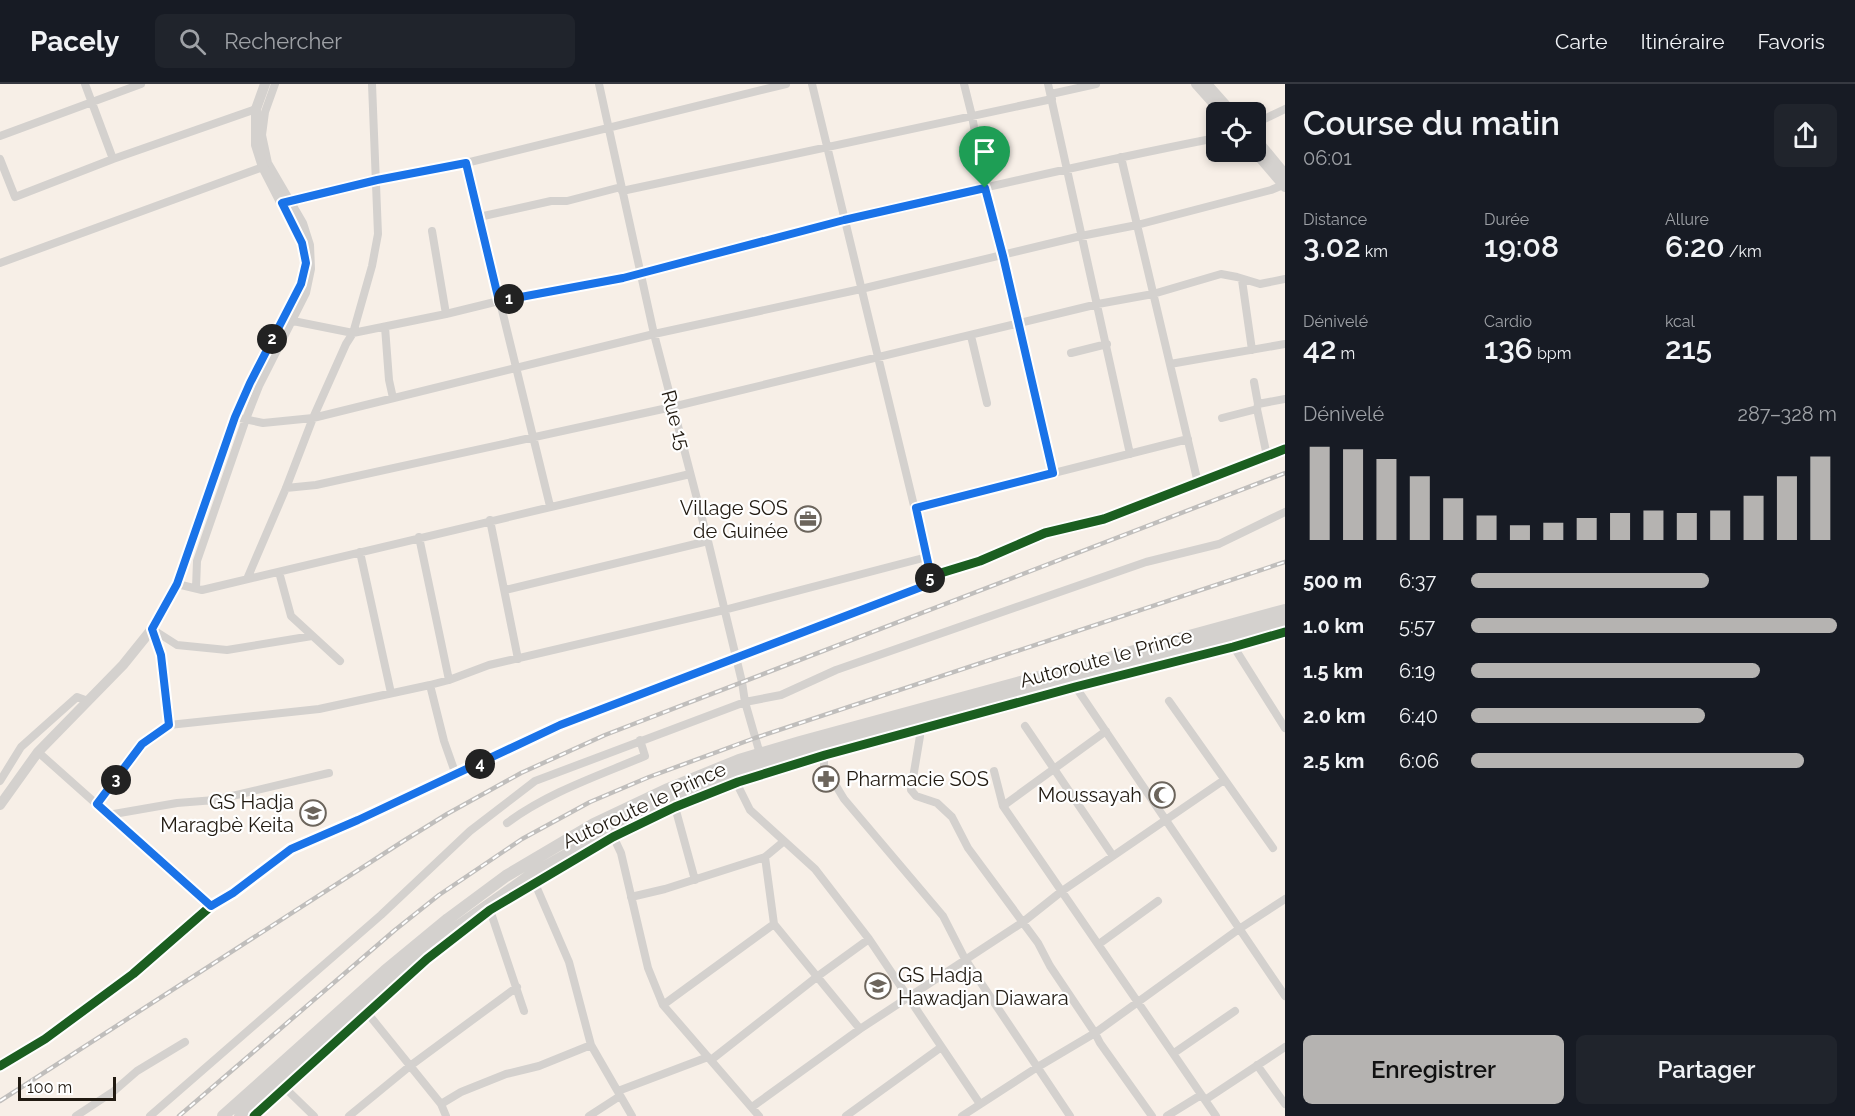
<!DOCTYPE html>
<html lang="fr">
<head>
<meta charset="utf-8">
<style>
	body { margin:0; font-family:Raleway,sans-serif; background:#20242c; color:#f1f3f6; height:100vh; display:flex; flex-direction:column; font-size:22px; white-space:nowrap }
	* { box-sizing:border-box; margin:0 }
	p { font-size:20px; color:#9ea1a6 }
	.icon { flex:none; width:33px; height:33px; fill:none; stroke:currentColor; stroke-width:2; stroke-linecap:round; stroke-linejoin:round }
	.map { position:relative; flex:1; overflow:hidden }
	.side { display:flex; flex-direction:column; background:#171b24; width:570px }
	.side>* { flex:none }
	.fabs { position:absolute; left:1206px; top:18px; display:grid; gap:12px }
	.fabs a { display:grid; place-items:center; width:60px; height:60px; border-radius:9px; background:#171b24; box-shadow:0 3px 9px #0003; font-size:30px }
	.scale { position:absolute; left:18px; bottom:15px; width:98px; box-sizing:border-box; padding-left:6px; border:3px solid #211a11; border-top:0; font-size:16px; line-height:21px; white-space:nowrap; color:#211a11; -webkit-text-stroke:4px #fff; paint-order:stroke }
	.pin { position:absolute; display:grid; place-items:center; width:51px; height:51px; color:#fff; margin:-62px -26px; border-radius:50% 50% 50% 0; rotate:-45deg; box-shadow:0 0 6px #0007 }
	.pin .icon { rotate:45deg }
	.km { position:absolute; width:30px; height:30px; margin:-15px; border-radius:50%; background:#222; color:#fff; font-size:16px; line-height:30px; text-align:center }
	.round { display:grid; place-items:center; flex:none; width:63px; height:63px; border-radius:9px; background:#20242c }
	.overview { display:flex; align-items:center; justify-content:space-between; height:102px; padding:0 18px }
	h1 { font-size:33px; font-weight:600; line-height:45px }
	.figures { display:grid; grid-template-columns:repeat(3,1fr); gap:9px; height:102px; padding:6px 18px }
	.figures div { display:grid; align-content:center }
	.figures b { font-size:30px; font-weight:600 }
	.figures small { font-size:16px; font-weight:400 }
	.figures p { font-size:16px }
	.chart { height:168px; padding:12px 18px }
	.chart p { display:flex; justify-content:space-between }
	.chart svg { width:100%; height:108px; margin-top:6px; stroke:#b5b3b1; stroke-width:6 }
	.primary-button { display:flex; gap:12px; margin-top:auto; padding:12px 18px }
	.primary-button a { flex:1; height:69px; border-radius:9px; background:#b5b3b1; color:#111; font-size:24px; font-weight:600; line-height:69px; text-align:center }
	.primary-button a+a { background:#20242c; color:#f1f3f6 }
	ul { padding:0 18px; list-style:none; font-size:20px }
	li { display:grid; grid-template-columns:96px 72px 1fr; align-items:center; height:45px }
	li i { height:15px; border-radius:8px; background:#b5b3b1 }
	header { display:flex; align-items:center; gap:36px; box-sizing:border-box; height:84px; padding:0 30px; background:#171b24; border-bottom:2px solid #363941 }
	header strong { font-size:28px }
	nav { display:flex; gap:33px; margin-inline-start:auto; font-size:21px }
	.search { width:420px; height:54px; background:#20242c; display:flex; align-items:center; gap:15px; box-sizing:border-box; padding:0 21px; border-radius:9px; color:#9ea1a6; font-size:22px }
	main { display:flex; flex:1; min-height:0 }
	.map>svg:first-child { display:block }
</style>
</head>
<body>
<header>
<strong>Pacely</strong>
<div class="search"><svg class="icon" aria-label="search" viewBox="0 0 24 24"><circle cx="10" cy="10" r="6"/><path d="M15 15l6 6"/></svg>Rechercher</div>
<nav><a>Carte</a><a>Itinéraire</a><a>Favoris</a></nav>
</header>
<main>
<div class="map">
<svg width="1285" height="1032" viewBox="0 0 1285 1032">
	<rect width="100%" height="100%" fill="#f7efe7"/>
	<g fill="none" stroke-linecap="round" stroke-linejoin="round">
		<path stroke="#d4d1ce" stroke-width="8" d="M85,0L113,75
			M599,0L654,250L708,457L742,598L745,618L760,670
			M812,0L931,492
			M964,0L972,32L985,103L1003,172L1053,389
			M1048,0L1130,370
			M1051,10L1096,0
			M1256,39L1285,25
			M0,52L141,0
			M1121,73L1198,399
			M0,75L15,113L113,75L256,25
			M466,79L550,422
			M622,107L1052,15
			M286,118L377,96L466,79L786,0
			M479,133L551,117H567L621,103
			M432,147L446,230
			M0,179L263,83
			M1242,196L1252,266
			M283,235L353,249L446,230L499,217L623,194L640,188C831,139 1023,92 1216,54
			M385,243L389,296L393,314
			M971,252L987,319
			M1071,269L1107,260
			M1170,280L1285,260
			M1254,298L1258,320L1257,325L1267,372
			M1258,320L1285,315
			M235,333L263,339L313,334L654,250L861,205L1081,152L1137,141L1271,106L1283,101
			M1222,334L1257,325
			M286,404L316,401L672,323L1098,220L1153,210L1221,190L1237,193L1260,200L1285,195
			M916,424L1188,355
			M490,436L518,575
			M419,453L449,596
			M360,468L391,609
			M279,488L291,532L340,577
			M247,495L286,404L313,334L346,260L353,249L372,182L378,150L372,0
			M177,500L202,506L690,390
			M196,504L197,477L246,335L259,302L306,209L311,185L310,161L303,139L268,79L262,51L265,28L275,0
			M505,506L708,457
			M152,545L177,561L227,566L312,552
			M1232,560L1285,644
			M1073,599L1285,912
			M430,601L444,657L456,691
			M1169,617L1273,764
			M169,641L319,625L430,601L449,596L489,581L724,526L927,473
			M917,642L920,652L911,706L916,712L937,719L952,733L968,764L1038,859L1050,882L1095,949L1100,959L1152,1032
			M1025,642L1113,772
			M38,668L211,822
			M824,668V682L844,715L943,832L965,875L1070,1032
			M994,687L1003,722L1216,1032
			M737,695L739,704L750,726L815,785L869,855L980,1020
			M0,697L21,663L77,613L88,617
			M97,720L142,660L169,641L161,571L152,545
			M1003,722L1106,647
			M675,723L695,796
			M108,731L177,719L215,716L329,689
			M507,739C549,708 598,692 645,672L640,656
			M612,750L621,769L648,884L663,921L759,1032
			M765,773L774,840L860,945
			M533,795L569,878L591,961L632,1032
			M631,813L665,805L765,773L783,758
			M493,825L613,753L675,723L738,698L825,671L1075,603L1233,563L1285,548
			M490,826L524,927
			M1099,860L1158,817
			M663,921L774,840
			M365,926L441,1020L446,1032
			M1174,969L1235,927
			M711,976L818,892L869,855
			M1257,981L1285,1020
			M0,982L45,955L133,890L211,822L233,809L291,765L358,736L560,641L924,502L931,492L980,477L1045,449L1104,435L1285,365
			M282,1001L314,1032
			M618,1007L708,973
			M1205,1016L1285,963
			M441,1020L461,1008L506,990L539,982L591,961
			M752,1023L860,945L1023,838L1062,807L1224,696
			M76,1032L114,1007L137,987L185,958
			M150,1032L381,831L470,747L535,697L745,618L781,611L836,586L1146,478L1219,460L1285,428
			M254,1032L427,875L483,832
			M349,1032L410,982L517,903
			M589,1032L620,1012
			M846,1032L940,964
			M962,1032L1036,984L1095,949L1239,845L1285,815
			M1167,1032L1201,1011"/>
		<path stroke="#d4d1ce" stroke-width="10" d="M1196,0L1221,28
			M1207,0L1232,28
			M1256,55L1285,90
			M1255,68L1285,103
			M0,721L38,668L123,581L152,545L177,500L235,333L250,299L301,200L306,179L302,159L263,83L256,61V25L265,0"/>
		<path stroke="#d4d1ce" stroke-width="12" d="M223,1032L385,887L448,835L506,792L594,740L668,705L739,676L800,658L1285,526
			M240,1032L392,896L456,844L531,791L610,746L673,715L736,689L803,669L1285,538"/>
		<g stroke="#c0bebc" stroke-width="4.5">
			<path id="rail" d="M0,1017L405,756L447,730L521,689L605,651L1285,389
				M179,1032L395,846L439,811L522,755L590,718L649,693L755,654L1285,478"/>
		</g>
		<use href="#rail" stroke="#fff" stroke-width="2" stroke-dasharray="7" stroke-linecap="butt"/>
		<g stroke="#fff" stroke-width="13">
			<path id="cycleway" d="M0,982L45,955L133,890L211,822L233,809L291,765L358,736L560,641L924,502L931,492L980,477L1045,449L1104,435L1285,365
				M254,1032L427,875L490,826L613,753L675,723L738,698L825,671L1075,603L1233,563L1285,548"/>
		</g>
		<use href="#cycleway" stroke="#1b5e20" stroke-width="9"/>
	</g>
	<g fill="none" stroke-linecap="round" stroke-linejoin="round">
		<g stroke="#fff" stroke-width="12">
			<path id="route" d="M466,79L499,217L623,194L844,136L985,104L1003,172L1053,389L916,424L931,492L924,502L560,641L358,736L291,765L233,809L211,822L97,720L142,660L169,641L161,571L152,545L177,500L235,333L250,299L301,200L306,179L302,159L282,119L377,96Z"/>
		</g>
		<use href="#route" stroke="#1a73e8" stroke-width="8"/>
	</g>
	<defs>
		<g id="office-ring" transform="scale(1.35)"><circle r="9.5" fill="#fff" stroke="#6c655c" stroke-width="1.5"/><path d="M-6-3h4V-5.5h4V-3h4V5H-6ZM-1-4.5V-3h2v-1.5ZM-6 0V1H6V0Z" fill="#6c655c"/></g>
		<g id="pharmacy-ring" transform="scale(1.35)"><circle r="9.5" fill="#fff" stroke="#6c655c" stroke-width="1.5"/><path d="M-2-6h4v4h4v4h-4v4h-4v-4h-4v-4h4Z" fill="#6c655c"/></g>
		<g id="mosque-ring" transform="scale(1.35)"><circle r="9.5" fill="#fff" stroke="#6c655c" stroke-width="1.5"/><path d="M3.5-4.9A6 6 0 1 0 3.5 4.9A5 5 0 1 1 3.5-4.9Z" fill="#6c655c"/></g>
		<g id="school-ring" transform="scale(1.35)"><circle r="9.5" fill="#fff" stroke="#6c655c" stroke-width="1.5"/><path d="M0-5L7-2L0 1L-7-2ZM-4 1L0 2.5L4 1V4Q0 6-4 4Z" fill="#6c655c"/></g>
	</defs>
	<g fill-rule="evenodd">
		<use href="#office-ring" x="808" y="435"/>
		<use href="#pharmacy-ring" x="826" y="695"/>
		<use href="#mosque-ring" x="1162" y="711"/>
		<use href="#school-ring" x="313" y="729"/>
		<use href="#school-ring" x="878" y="902"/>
	</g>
	<g text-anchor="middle" stroke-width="4.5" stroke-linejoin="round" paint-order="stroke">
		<g font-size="20" fill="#211a11" stroke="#fff">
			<text transform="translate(676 336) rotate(75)" y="7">Rue 15</text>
			<text transform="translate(1106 574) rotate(-15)" y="7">Autoroute le Prince</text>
			<text transform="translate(644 721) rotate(-25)" y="7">Autoroute le Prince</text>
		</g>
		<g font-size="20" fill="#211a11" stroke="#fff" text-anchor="end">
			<text x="788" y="431">Village SOS<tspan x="788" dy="23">de Guinée</tspan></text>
			<text x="846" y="702" text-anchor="start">Pharmacie SOS</text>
			<text x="1142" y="718">Moussayah</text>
			<text x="294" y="725">GS Hadja<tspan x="294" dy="23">Maragbè Keita</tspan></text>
			<text x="898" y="898" text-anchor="start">GS Hadja<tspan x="898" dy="23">Hawadjan Diawara</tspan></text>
		</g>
	</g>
</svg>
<div class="fabs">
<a><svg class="icon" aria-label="locate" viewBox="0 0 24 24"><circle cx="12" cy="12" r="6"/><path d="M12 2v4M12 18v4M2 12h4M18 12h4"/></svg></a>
</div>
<div class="scale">100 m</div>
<div class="pin" style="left:985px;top:104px;background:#1e9e55"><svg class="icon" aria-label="arrive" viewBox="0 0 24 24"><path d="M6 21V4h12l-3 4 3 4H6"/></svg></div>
<b class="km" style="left:509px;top:215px">1</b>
<b class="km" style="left:272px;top:255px">2</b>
<b class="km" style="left:116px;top:696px">3</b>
<b class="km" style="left:480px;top:680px">4</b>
<b class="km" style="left:930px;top:494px">5</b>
</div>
<section class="side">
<div class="overview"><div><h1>Course du matin</h1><p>06:01</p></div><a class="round"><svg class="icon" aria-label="share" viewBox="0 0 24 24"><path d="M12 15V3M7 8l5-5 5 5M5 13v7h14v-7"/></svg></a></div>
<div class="figures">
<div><p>Distance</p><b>3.02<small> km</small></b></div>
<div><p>Durée</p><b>19:08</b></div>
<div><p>Allure</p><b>6:20<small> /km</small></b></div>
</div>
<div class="figures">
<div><p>Dénivelé</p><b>42<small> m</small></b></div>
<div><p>Cardio</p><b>136<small> bpm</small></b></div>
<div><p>kcal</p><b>215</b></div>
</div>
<div class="chart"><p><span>Dénivelé</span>287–328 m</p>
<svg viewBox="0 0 160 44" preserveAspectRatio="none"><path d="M5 44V6M15 44V7M25 44V11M35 44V18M45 44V27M55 44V34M65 44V38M75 44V37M85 44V35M95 44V33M105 44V32M115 44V33M125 44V32M135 44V26M145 44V18M155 44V10"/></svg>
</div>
<ul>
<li><b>500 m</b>6:37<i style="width:65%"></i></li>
<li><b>1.0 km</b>5:57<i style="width:100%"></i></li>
<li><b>1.5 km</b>6:19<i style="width:79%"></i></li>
<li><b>2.0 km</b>6:40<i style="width:64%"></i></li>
<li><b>2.5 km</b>6:06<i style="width:91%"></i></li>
</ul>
<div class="primary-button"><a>Enregistrer</a><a>Partager</a></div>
</section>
</main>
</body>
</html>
